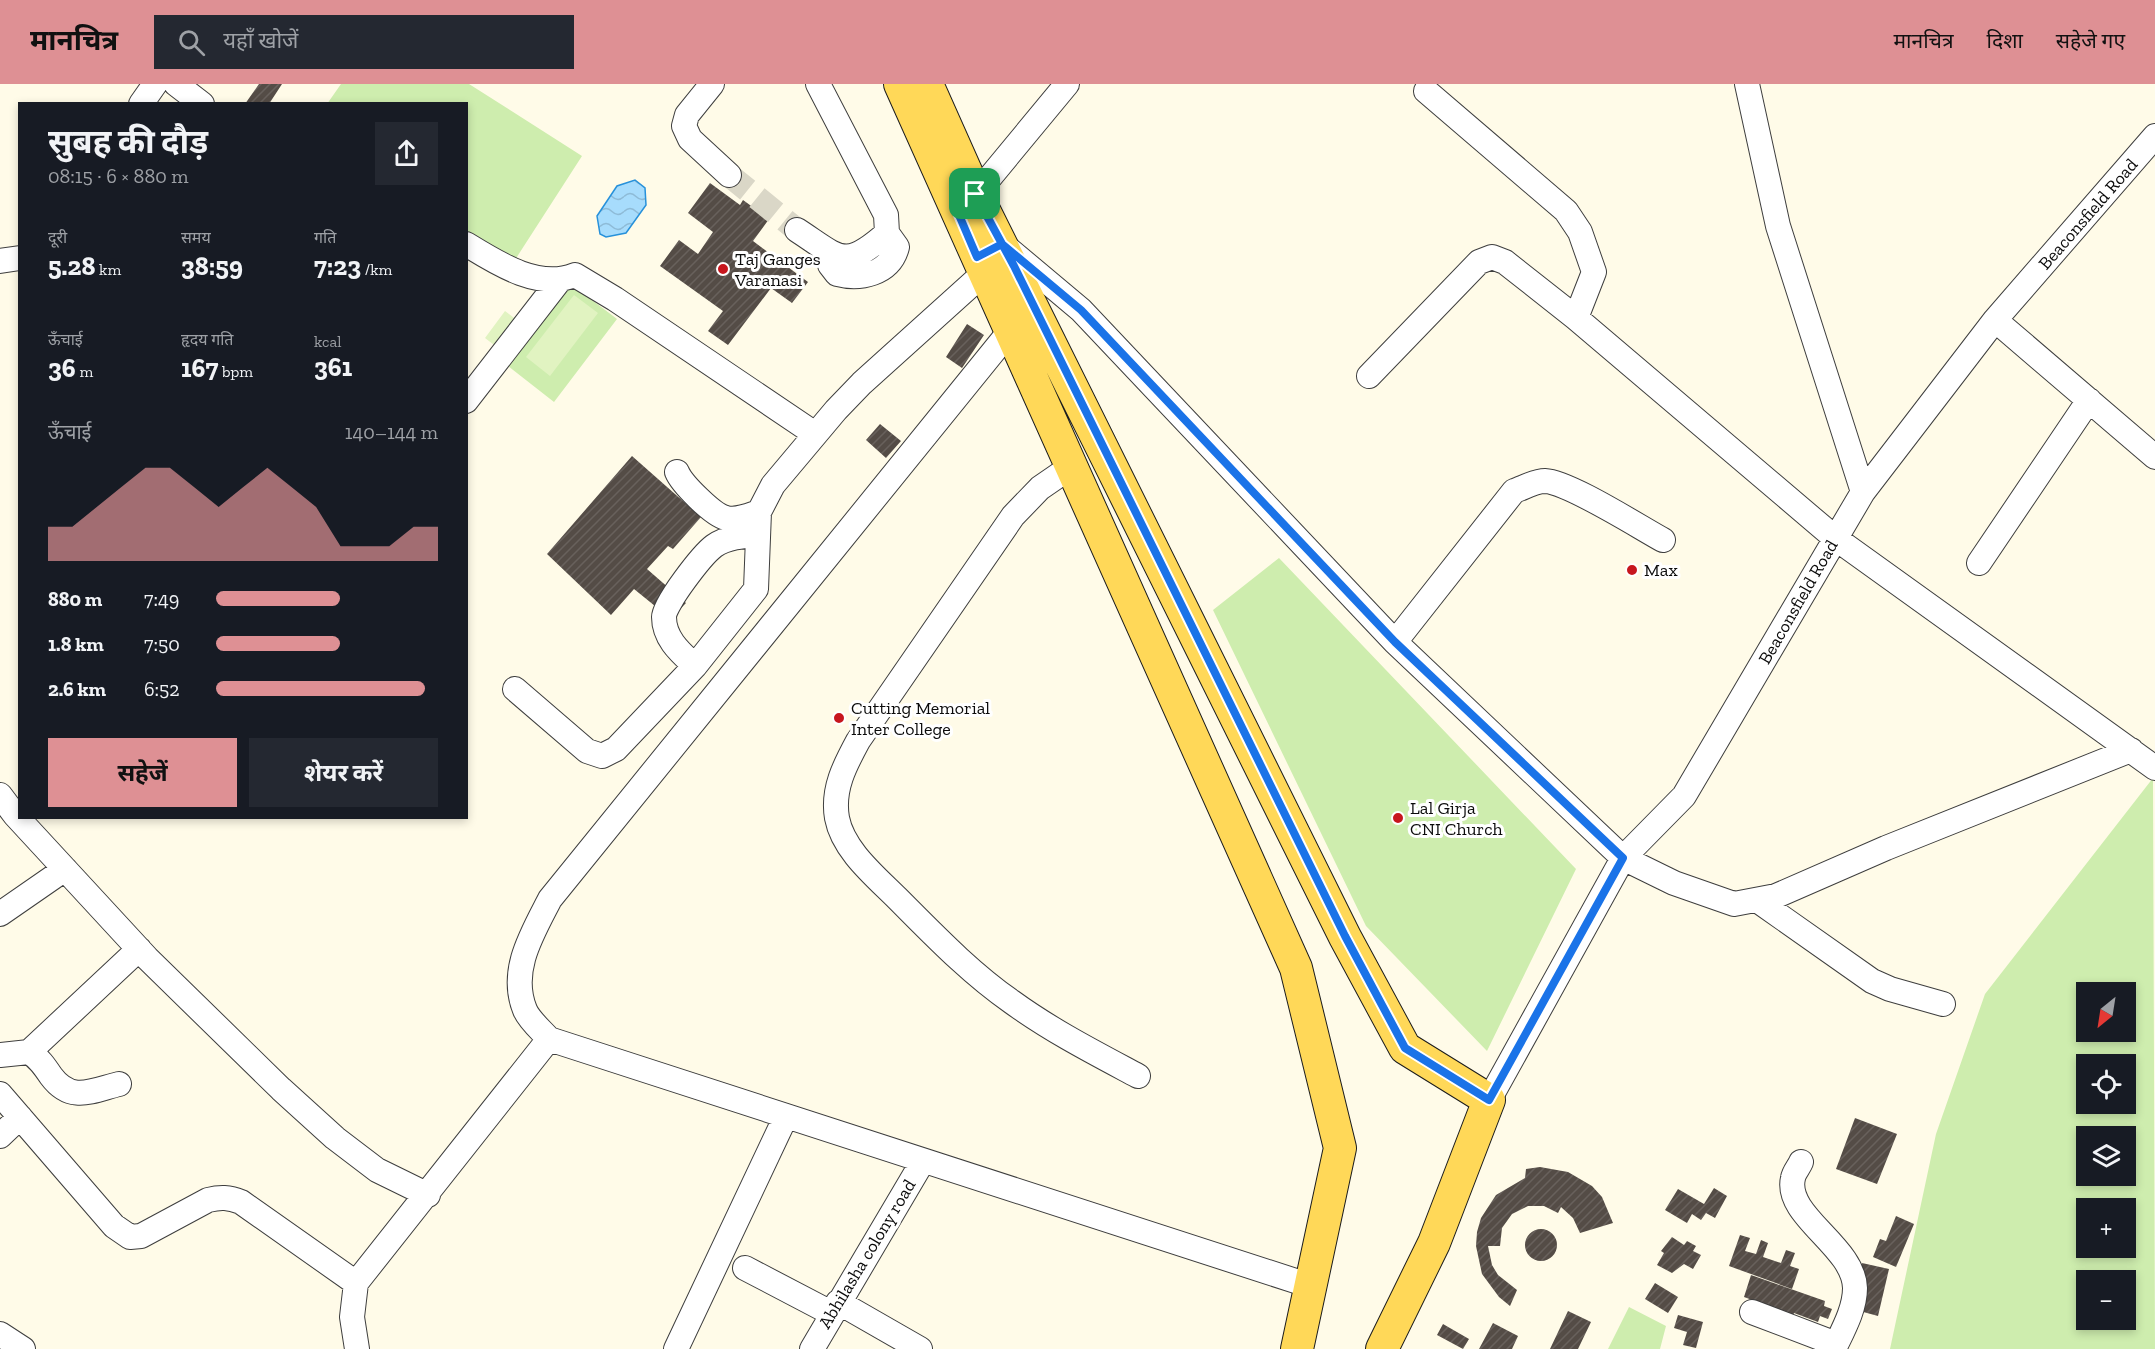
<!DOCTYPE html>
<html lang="hi">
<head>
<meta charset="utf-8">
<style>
	body { margin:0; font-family:"Zilla Slab","Noto Sans Devanagari",serif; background:#242831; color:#f1f3f6; height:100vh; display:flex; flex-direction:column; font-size:22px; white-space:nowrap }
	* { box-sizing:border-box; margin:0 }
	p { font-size:20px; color:#9ea1a6 }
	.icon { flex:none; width:33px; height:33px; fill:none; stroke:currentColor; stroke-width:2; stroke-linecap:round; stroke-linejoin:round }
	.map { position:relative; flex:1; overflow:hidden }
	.drawer { position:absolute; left:18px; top:18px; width:450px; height:717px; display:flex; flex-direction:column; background:#171b24; border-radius:0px; box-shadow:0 3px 9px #0003 }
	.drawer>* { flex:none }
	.needle { width:39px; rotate:210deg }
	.fabs { position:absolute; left:2076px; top:898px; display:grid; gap:12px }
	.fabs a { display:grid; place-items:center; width:60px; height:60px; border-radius:0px; background:#171b24; box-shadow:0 3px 9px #0003; font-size:30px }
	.pin { position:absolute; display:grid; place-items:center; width:51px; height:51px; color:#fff; margin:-26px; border-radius:12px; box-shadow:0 3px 9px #0006 }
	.round { display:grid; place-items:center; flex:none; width:63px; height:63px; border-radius:0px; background:#242831 }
	.overview { display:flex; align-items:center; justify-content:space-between; height:102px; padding:0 30px }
	h1 { font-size:33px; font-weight:700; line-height:45px }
	.figures { display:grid; grid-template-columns:repeat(3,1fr); gap:9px; height:102px; padding:6px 30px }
	.figures div { display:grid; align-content:center }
	.figures b { font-size:26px; font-weight:700 }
	.figures small { font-size:16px; font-weight:400 }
	.figures p { font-size:16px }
	.chart { height:168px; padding:12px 30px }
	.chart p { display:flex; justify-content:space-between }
	.chart svg { width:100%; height:108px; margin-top:6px; fill:#de9094; opacity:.7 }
	.primary-button { display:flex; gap:12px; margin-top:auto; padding:12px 30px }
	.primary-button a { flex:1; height:69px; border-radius:0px; background:#de9094; color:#111; font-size:24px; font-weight:700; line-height:69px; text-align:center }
	.primary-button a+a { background:#242831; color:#f1f3f6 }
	ul { padding:0 30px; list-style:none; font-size:20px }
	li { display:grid; grid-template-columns:96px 72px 1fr; align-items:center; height:45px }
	li i { height:15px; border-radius:8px; background:#de9094 }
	header { display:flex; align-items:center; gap:36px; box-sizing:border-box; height:84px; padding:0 30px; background:#de9094; color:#111 }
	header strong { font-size:28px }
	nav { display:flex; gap:33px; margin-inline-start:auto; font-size:21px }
	.search { width:420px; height:54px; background:#242831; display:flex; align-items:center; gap:15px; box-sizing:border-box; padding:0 21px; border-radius:0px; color:#9ea1a6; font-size:22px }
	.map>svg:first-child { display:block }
</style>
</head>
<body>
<header>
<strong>मानचित्र</strong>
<div class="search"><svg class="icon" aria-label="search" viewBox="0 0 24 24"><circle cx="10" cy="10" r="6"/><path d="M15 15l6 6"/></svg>यहाँ खोजें</div>
<nav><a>मानचित्र</a><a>दिशा</a><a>सहेजे गए</a></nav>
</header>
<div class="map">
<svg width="2155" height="1265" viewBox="0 0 2155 1265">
	<defs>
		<pattern id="water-waves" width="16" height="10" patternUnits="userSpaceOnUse" patternTransform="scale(1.5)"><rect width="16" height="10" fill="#a7dcfc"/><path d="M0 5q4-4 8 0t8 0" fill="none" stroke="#8ebbd7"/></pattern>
		<pattern id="building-hatch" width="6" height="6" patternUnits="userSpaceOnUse" patternTransform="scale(1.5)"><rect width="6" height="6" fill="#544c46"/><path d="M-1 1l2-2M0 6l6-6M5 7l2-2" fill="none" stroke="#68615c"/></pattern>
	</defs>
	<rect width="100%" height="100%" fill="#fffbe8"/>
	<path fill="#ceedae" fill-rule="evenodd" d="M341,0H469L582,72L513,179L467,147L466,20H327Z
		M571,200L617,235L554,318L508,282Z
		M1279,474L1576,785L1487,967L1366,842L1213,526Z
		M2153,694L2155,1265H1890L1936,1050L1985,910ZM2086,909H2126V948H2086ZM2086,981H2126V1020H2086ZM2086,1053H2126V1092H2086ZM2086,1125H2126V1164H2086ZM2086,1197H2126V1236H2086Z
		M1629,1223L1666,1242L1660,1265H1608Z"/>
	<path fill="#e1f3c1" d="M574,211L598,229L550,292L526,273Z
		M505,227L518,237L498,264L485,254Z"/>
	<path fill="url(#water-waves)" stroke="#2791da" stroke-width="1.5" d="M635,96L645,104L646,121L626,149L606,153L600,150L597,132L617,102Z"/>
	<path fill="url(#building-hatch)" d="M259,0H282L269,20H245Z
		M710,99L740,121L743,116L769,135L753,157L808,198L792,219L771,204L728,261L708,247L723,227L660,182L679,156L698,170L713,148L688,129Z
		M967,240L984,251L962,284L946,273Z
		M880,340L901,357L886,374L866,356Z
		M632,372L701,433L673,465L668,462L647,485L686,519L671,535L634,505L611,531L547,470Z
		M1855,1034L1897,1050L1877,1100L1836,1085Z
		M1540,1083L1568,1088L1592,1102L1602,1113L1613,1139L1580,1149L1573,1134L1561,1123L1558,1129L1544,1122H1528L1512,1130L1502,1144L1500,1162H1488L1492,1181L1498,1191L1517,1206L1510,1222L1499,1213L1482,1190L1476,1162L1477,1148L1481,1134L1496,1111L1525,1094L1526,1085Z
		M1714,1104L1727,1112L1715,1134L1706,1129L1701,1136L1692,1130L1687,1139L1665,1126L1678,1105L1704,1120Z
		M1896,1132L1914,1140L1896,1183L1873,1173L1880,1155L1886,1157Z
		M1525 1161a16 16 0 1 1 32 0a16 16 0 1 1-32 0Z
		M1740,1151L1750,1154L1745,1167L1756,1170L1761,1156L1768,1159L1763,1173L1781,1179L1786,1166L1795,1169L1790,1182L1799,1185L1792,1205L1729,1182Z
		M1672,1153L1684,1161L1687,1157L1696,1162L1693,1167L1701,1171L1693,1185L1684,1180L1672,1189L1657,1181L1664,1169L1661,1167Z
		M1862,1179L1889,1185L1878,1232L1856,1226Z
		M1751,1191L1825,1217L1824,1222L1832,1225L1828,1235L1820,1232L1818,1238L1794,1229L1790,1241L1755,1217L1744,1213Z
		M1655,1199L1678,1213L1668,1229L1645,1215Z
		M1568,1227L1591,1238L1578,1265H1550Z
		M1678,1231L1703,1238L1696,1264L1683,1261L1687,1248L1674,1244Z
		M1493,1239L1518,1252L1512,1265H1479Z
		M1443,1240L1469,1255L1463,1265L1437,1251Z"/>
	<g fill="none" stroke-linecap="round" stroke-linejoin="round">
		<path stroke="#dad7c7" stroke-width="24" stroke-dasharray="24 12" stroke-linecap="butt" d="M729,91L797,146"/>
		<g stroke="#3e3e3e" stroke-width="26">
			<path id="minor" d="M176,0L202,20
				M712,0L687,31L684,42L690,55L729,91
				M1747,0L1778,142L1863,408
				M1426,7L1566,127L1580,148L1594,188L1576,234
				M141,20L155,0
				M967,121L1067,0
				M797,146C840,174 844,187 887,149L886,131L818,0
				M466,160C497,179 538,206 575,191L615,215L815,350
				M1006,163L1081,226L1395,558L1623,774L1674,799L1734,820L1776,812L1886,764L2131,666
				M828,167L830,181L837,190C860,196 890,190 897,163L887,149
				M0,177L20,174
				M1995,236L2155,373
				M1010,247L550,815C532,850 509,887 525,926C529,936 542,947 549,955L1311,1202
				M1369,292L1479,178L1492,173L1505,178L1576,234L1835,454L2155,684
				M466,317L559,197
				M1072,382L1040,404L1013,432L858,657C845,681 832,705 837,734C843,766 875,792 897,814C933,850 969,888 1012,918C1052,947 1095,969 1138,992
				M677,388C682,400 713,431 726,434C737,437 750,431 759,428
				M1979,479L2089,316
				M1395,558L1514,407C1523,404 1535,397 1545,397C1569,398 1639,443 1663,456
				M695,582C681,569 664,555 664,533C664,520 702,471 714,462C727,453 743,452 758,451
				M515,605L587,667L602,672L616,665L695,582L756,505L759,428L773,401L836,326L862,299L984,189
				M0,711L15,731L147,874L281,1005L335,1054L377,1086L428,1111
				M1757,816L1872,897L1890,905L1943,920
				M0,830L65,785
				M29,968L139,865
				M0,971L29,968C39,974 45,983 51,992C71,1019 91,1007 119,1000
				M0,1010L114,1142L130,1153L141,1152L208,1116C220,1113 229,1113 241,1118L356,1199
				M1489,1016L1623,774L1684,712L1863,408L1995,236L2155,52
				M0,1052L20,1033
				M1801,1078C1799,1083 1794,1088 1793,1094C1784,1132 1854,1162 1855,1204C1855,1225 1843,1246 1834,1265
				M745,1184L831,1229
				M838,1218L920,1265
				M1752,1228L1836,1260
				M0,1250L23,1265
				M357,1265L352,1233L356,1199L549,955
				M676,1265L786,1032
				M812,1265L923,1077"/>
		</g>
		<g stroke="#1c1c1c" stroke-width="34">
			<path id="major" d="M900,0L1296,884L1340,1064L1297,1265
				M927,0L976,110L1345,853L1405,964L1489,1016L1434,1159L1382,1265"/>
		</g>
		<use href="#minor" stroke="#fff" stroke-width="24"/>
		<use href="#major" stroke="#ffd858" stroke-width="32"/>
	</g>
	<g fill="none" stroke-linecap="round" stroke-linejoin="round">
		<g stroke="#fff" stroke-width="12">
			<path id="route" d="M975,110L959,131L977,173L1002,160L1081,226L1395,558L1623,774L1489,1016L1405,964L1345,852L1014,182L975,110"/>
		</g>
		<use href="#route" stroke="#1a73e8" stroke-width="8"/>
	</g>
	<g fill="#c7161d" stroke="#fff" stroke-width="2">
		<circle cx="723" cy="185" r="6"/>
		<circle cx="1632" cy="486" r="6"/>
		<circle cx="839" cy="634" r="6"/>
		<circle cx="1398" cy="734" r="6"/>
	</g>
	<g text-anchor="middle" stroke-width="6" stroke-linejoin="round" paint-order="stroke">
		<g font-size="18" fill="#0b0b0b" stroke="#fff">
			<text transform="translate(2088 130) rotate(-49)" y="6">Beaconsfield Road</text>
			<text transform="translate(1798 518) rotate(-60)" y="6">Beaconsfield Road</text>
			<text transform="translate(867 1170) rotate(-59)" y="6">Abhilasha colony road</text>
		</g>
		<g font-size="18" fill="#0b0b0b" stroke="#fff" text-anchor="start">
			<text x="735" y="181">Taj Ganges<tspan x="735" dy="21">Varanasi</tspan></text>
			<text x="1644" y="492">Max</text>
			<text x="851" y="630">Cutting Memorial<tspan x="851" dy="21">Inter College</tspan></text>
			<text x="1410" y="730">Lal Girja<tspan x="1410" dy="21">CNI Church</tspan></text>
		</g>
	</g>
</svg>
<div class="fabs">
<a><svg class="needle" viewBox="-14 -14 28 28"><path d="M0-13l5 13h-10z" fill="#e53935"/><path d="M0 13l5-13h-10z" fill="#9ea1a6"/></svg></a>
<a><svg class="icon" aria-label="locate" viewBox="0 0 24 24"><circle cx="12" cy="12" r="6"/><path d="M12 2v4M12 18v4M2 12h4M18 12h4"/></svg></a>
<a><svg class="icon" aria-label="layers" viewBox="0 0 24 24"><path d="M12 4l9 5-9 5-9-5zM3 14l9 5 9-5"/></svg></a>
<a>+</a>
<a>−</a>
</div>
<div class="pin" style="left:975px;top:110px;background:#1e9e55"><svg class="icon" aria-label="arrive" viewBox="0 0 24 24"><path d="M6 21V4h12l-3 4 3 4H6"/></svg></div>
<section class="drawer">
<div class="overview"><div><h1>सुबह की दौड़</h1><p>08:15 · 6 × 880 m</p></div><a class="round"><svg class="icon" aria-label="share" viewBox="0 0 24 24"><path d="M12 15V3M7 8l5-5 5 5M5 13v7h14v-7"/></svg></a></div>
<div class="figures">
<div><p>दूरी</p><b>5.28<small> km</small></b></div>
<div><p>समय</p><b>38:59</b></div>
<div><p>गति</p><b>7:23<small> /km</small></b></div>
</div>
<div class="figures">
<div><p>ऊँचाई</p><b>36<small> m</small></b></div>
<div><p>हृदय गति</p><b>167<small> bpm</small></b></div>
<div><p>kcal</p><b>361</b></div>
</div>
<div class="chart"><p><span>ऊँचाई</span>140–144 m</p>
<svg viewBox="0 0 160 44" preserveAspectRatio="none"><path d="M0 44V30L10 30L20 22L30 14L40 6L50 6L60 14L70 22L80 14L90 6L100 14L110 22L120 38L130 38L140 38L150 30L160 30V44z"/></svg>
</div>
<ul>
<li><b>880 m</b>7:49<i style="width:56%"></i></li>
<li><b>1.8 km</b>7:50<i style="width:56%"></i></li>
<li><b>2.6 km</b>6:52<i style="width:94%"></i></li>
</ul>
<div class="primary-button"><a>सहेजें</a><a>शेयर करें</a></div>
</section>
</div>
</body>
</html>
